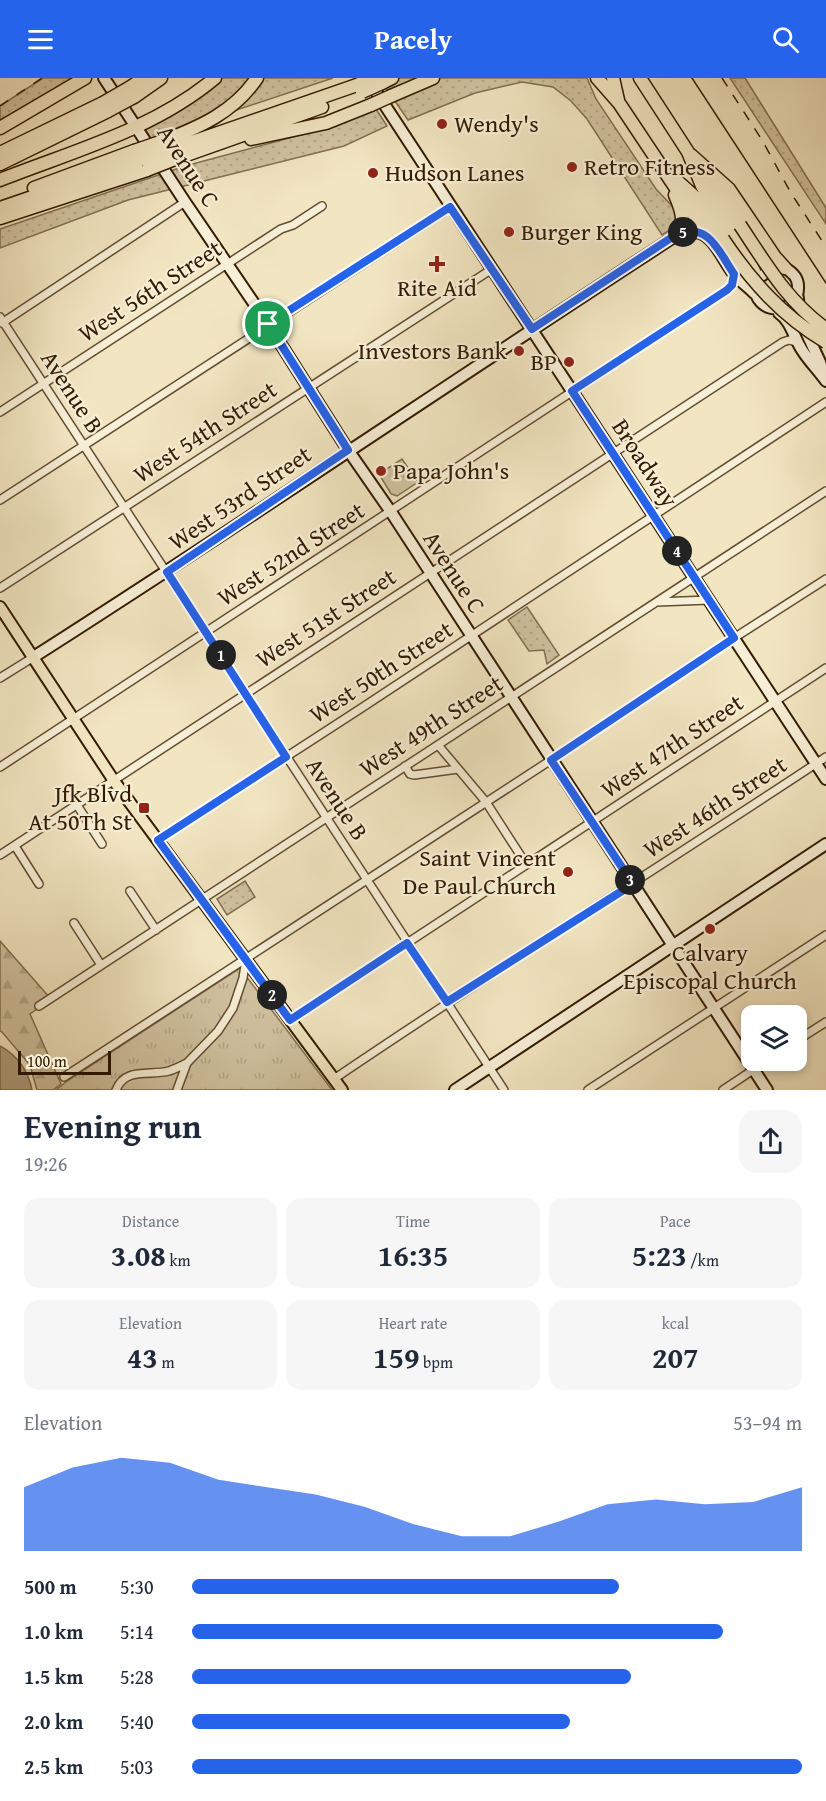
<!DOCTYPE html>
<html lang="en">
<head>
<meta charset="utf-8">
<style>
	body { margin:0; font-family:"Gentium Book Plus",serif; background:#f6f6f7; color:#1f2937; height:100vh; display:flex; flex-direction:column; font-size:22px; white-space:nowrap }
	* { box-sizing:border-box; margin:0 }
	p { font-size:20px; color:#747a83 }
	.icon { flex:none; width:33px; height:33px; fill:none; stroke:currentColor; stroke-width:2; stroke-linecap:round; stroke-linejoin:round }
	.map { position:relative; height:1012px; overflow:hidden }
	.side { display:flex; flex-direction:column; background:#fff; flex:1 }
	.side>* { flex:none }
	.tools { position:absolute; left:741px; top:927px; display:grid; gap:12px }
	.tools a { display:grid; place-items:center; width:66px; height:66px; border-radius:12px; background:#fff; box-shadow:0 3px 9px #0003; font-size:30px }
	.scale { position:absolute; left:18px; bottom:15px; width:93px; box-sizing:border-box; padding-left:6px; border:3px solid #321b00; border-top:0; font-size:16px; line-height:21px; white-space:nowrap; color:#321b00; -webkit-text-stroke:4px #f7efd7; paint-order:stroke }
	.pin { position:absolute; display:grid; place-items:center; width:51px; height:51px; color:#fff; margin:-26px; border:3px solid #fff; border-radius:50%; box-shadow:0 2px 6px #0007 }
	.km { position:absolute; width:30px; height:30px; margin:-15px; border-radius:50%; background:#222; color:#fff; font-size:16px; line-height:30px; text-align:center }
	.round { display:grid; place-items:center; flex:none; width:63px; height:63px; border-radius:18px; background:#f6f6f7 }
	.headline { display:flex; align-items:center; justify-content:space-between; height:102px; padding:0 24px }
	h1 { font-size:33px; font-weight:800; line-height:45px }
	.metrics { display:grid; grid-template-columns:repeat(3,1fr); gap:9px; height:102px; padding:6px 24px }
	.metrics div { display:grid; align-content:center; border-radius:15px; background:#f6f6f7; text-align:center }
	.metrics b { font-size:30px; font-weight:800 }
	.metrics small { font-size:16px; font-weight:400 }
	.metrics p { font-size:16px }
	.chart { height:168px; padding:12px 24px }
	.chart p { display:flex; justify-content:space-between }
	.chart svg { width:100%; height:108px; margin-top:6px; fill:#2563eb; opacity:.7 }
	ul { padding:0 24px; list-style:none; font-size:20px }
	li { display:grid; grid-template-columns:96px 72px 1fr; align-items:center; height:45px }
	li i { height:15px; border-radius:8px; background:#2563eb }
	header { display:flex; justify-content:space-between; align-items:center; height:78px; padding:0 24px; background:#2563eb; color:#fff; font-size:27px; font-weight:800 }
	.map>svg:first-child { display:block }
</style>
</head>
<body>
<header><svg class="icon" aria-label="menu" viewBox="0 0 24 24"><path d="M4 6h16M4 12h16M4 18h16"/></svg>Pacely<svg class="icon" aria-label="search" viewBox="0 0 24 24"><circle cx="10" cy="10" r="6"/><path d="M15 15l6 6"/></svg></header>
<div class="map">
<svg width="826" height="1012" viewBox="0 0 826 1012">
	<defs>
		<pattern id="grass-dots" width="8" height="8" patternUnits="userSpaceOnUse" patternTransform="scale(1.5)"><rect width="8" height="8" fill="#d1c3a1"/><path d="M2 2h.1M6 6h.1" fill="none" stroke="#b4a789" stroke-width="1.8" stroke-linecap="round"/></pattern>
		<pattern id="forest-firs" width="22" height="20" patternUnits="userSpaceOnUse" patternTransform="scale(1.5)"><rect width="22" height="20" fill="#d1c3a1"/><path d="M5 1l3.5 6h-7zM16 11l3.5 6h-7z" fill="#b4a789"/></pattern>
		<pattern id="park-tufts" width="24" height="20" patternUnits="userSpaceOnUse" patternTransform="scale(1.5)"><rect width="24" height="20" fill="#d1c3a1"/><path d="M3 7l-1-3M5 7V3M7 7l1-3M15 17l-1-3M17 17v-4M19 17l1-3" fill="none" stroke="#b4a789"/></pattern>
	</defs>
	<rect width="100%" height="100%" fill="#f2e6c2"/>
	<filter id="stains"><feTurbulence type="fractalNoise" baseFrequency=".00333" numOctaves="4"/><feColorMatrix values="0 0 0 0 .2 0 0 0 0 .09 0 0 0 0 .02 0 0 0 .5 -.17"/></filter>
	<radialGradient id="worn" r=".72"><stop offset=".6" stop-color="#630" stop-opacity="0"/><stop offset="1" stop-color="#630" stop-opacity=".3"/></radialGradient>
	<path fill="url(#grass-dots)" stroke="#826f50" stroke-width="1.5" d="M43,0H77L0,47V28Z
		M220,0H333L149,61L145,50Z
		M379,0H587L596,21L656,111L674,130L678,143L673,150L662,157L587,41L571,23L553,9L522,4L475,15L408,42Z
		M730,0H745L826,130V146Z
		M376,31L387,48L344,68L128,122L0,170V151L185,88L338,47Z
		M527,529L559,577L547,586L544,572L529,573L508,542Z
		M245,803L255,819L227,837L217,821Z"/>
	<path fill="url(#forest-firs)" stroke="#826f50" stroke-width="1.5" d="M0,863L51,921L30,936L61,1006L53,1012H37L30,987L2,954L0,953Z"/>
	<path fill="url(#park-tufts)" stroke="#826f50" stroke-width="1.5" d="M402,381L418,404L397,418L391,416L379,396Z
		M240,890L332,1012H56L67,1003Z"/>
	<path fill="#b1a180" stroke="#7e6b4d" stroke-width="1.5" d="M0,968C18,978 28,992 32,1012H0Z"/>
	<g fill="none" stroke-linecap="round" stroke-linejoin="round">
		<g stroke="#624e30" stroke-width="10">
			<path id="street" d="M0,239L504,1012
				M2,245L185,124
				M0,334L281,151L293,147L322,128
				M0,422L451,129
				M0,510L492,191
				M657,524L709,522
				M0,600L32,580
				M438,667L486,724L526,786
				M405,688L410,696L414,697L458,691
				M0,689L727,212L732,207L734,196
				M77,727L102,766
				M158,762L360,631L826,324
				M15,768L39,806
				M0,777L783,264L789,262L797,264
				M130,813L156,852
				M74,845L101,887
				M39,928L826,413
				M290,942L826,590
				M796,963L826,944
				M64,999L551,682L734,560L826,501
				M334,1001C496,891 663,787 826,679
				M116,1012C125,989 149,998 169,993C175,991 181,988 187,985
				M177,1012L187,985L218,953L233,930L243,900L246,881
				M588,1012L826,857
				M723,1012L768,982"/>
		</g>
		<g stroke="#321b00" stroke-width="14">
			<path id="secondary" d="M104,0L185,124L268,246L348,372L391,434L767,1012
				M369,3L826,701
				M785,190C792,194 798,199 798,208C800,237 753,241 754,203L770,192Z
				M798,220L799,239L820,284L825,300
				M779,235C791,243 794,260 802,272C809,283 818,292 826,303
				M32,580C249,442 461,297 677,157C710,144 717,173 733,195C739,203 748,208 754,215
				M455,1012L826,766"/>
		</g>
		<g stroke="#321b00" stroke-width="14">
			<path id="primary" d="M0,529L114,703L342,1012"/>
		</g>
		<g stroke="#321b00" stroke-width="15">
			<path id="highway" d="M597,0L619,25L709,160
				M613,0L618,22
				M640,0L688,74L702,108L743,171L754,193V203
				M382,5L392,0
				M129,10L144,0
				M391,18L433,0
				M134,19L161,0
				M0,50L85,0
				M251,61L326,45L371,27
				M163,63C200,49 234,34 257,0
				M169,72L357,7
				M0,75L103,25
				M691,77L729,111L775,179L785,190
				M175,81L322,29
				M0,86L108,33
				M708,98L740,147
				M674,100L695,119L723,161
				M0,102C73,73 153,52 215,0
				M34,110L134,73
				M675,117C681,131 686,143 677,157
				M0,130L140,82
				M0,140L147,92"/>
		</g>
		<use href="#street" stroke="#f7efd7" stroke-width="7"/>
		<use href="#secondary" stroke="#f7efd7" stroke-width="10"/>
		<use href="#primary" stroke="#f2e6c2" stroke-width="10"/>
		<use href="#highway" stroke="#f2e6c2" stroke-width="12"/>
		<path stroke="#321b00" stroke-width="1.5" d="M692,0L826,205"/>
		<path stroke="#321b00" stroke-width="1.5" stroke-dasharray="10 10" stroke-linecap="butt" d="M722,0L762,62L791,115L826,169
			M0,28L42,0"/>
		<g stroke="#321b00" stroke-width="15" stroke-linecap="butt">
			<path id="highway-bridge" d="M357,7L372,0
				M362,14L382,5
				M103,25L129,10
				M371,27L391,18
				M108,33L134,19
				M134,73L163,63
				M140,82L169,72
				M147,92L175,81
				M740,147C766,186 787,223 826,251
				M723,161C751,203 782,238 826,264"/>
		</g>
		<use href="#highway-bridge" stroke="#f2e6c2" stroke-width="12"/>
	</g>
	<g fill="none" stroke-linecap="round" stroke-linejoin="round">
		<g stroke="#fff" stroke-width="12">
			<path id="route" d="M450,129L532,251L677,156C709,144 719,174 734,196L732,207L727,212L572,313L734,560L551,682L633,806L447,924L407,865L290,942L158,762L286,679L167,494L348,372L268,246Z"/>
		</g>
		<use href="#route" stroke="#2563eb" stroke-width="8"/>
	</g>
	<g fill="#8f2418" stroke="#f7efd7" stroke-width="2">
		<circle cx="442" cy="46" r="6"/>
		<circle cx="572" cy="89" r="6"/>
		<circle cx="373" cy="95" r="6"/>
		<circle cx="509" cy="154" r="6"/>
		<path d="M434 177h6v6h6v6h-6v6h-6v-6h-6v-6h6z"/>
		<circle cx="519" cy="273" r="6"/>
		<circle cx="569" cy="284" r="6"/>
		<circle cx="381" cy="393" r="6"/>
		<rect x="138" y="724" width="12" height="12" rx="3"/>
		<circle cx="568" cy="794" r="6"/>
		<circle cx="710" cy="851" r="6"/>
	</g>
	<g text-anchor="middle" stroke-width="4.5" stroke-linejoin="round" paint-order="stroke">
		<g font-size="24" fill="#321b00" stroke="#f7efd7" text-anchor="start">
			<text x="454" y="54">Wendy's</text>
			<text x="584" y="97">Retro Fitness</text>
			<text x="385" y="103">Hudson Lanes</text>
			<text x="521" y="162">Burger King</text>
			<text x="437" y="218" text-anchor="middle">Rite Aid</text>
			<text x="507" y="281" text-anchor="end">Investors Bank</text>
			<text x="557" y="292" text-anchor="end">BP</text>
			<text x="393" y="401">Papa John's</text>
			<text x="132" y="724" text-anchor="end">Jfk Blvd<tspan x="132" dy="28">At 50Th St</tspan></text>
			<text x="556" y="788" text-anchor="end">Saint Vincent<tspan x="556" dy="28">De Paul Church</tspan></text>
			<text x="710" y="883" text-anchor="middle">Calvary<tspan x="710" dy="28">Episcopal Church</tspan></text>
		</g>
		<g font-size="24" fill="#321b00" stroke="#f7efd7">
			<text transform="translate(188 88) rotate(57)" y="8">Avenue C</text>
			<text transform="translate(150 213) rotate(-33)" y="8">West 56th Street</text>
			<text transform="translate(72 314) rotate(57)" y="8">Avenue B</text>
			<text transform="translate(205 354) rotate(-33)" y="8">West 54th Street</text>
			<text transform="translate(645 385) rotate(57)" y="8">Broadway</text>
			<text transform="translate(240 420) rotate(-34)" y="8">West 53rd Street</text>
			<text transform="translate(291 476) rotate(-33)" y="8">West 52nd Street</text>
			<text transform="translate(454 494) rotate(57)" y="8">Avenue C</text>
			<text transform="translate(326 540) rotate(-33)" y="8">West 51st Street</text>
			<text transform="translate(381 594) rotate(-33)" y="8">West 50th Street</text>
			<text transform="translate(431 648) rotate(-33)" y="8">West 49th Street</text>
			<text transform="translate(672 668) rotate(-34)" y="8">West 47th Street</text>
			<text transform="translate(337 721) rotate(57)" y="8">Avenue B</text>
			<text transform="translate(715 729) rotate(-33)" y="8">West 46th Street</text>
		</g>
	</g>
	<rect width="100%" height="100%" filter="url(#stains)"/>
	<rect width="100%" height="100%" fill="url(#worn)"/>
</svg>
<div class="tools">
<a><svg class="icon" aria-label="layers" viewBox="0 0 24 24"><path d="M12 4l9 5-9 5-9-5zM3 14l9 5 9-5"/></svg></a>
</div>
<div class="scale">100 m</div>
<div class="pin" style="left:268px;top:246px;background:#1e9e55"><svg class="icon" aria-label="arrive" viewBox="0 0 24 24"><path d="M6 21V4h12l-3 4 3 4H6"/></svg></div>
<b class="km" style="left:221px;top:577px">1</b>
<b class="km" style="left:272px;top:917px">2</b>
<b class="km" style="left:630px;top:802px">3</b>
<b class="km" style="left:677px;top:473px">4</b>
<b class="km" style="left:683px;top:154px">5</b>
</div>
<section class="side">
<div class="headline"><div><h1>Evening run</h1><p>19:26</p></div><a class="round"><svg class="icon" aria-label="share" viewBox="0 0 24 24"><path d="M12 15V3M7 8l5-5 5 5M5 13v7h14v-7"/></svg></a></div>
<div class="metrics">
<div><p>Distance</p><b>3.08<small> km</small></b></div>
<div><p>Time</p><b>16:35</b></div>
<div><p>Pace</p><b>5:23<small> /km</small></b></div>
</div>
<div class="metrics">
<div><p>Elevation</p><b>43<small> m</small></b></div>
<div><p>Heart rate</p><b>159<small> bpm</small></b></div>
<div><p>kcal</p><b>207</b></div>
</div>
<div class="chart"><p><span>Elevation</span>53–94 m</p>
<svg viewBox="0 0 160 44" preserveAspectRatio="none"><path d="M0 44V18L10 10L20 6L30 8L40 15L50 18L60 21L70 26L80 33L90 38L100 38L110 32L120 25L130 23L140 25L150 24L160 18V44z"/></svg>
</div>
<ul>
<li><b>500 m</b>5:30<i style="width:70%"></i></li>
<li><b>1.0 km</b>5:14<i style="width:87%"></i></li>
<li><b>1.5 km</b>5:28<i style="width:72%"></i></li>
<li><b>2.0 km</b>5:40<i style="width:62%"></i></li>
<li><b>2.5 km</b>5:03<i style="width:100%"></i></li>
</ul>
</section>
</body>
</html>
